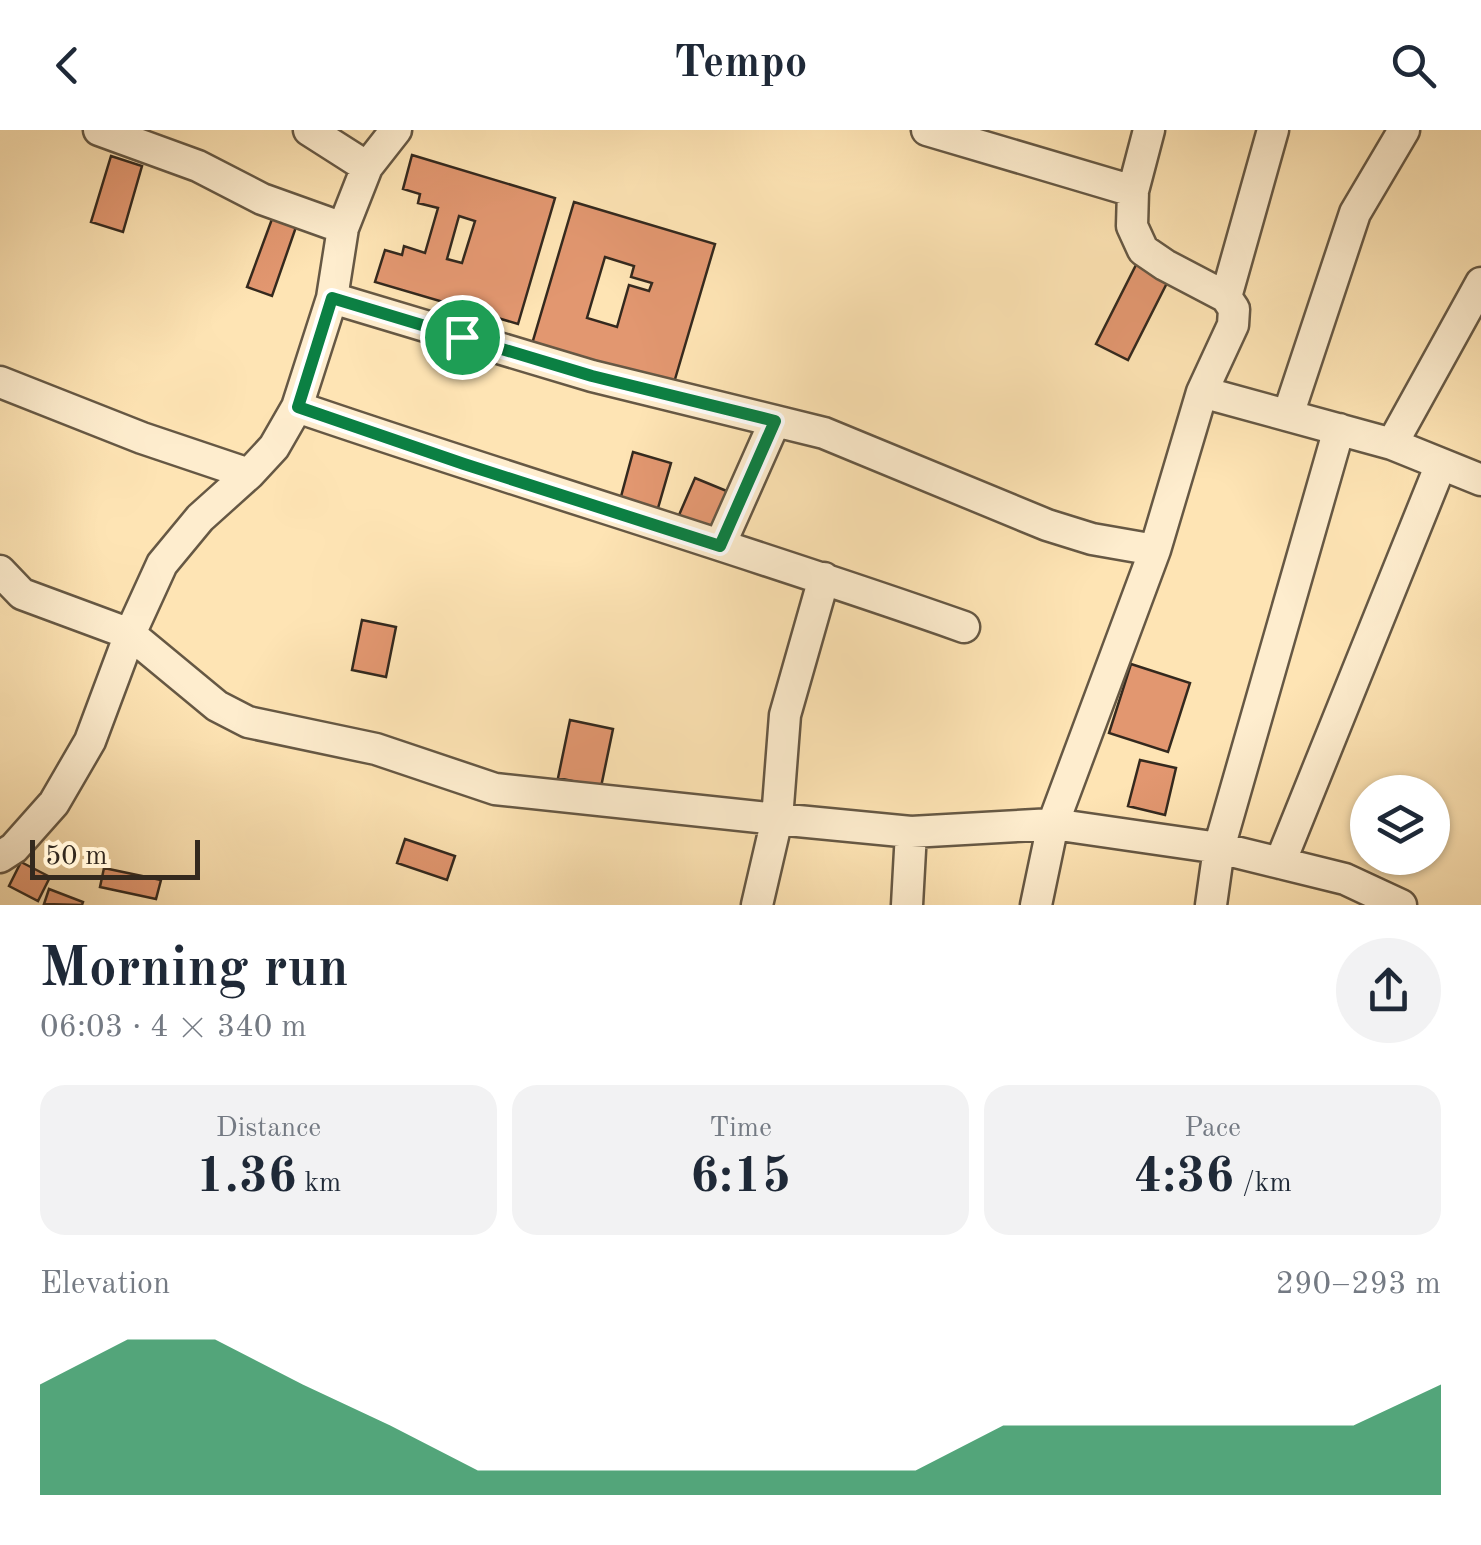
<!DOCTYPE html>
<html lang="en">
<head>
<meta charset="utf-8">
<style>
	body { margin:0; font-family:"Old Standard TT",serif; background:#f2f2f3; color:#1f2937; height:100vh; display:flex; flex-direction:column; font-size:38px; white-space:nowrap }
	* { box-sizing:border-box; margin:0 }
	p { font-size:32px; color:#747a83 }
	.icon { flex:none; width:55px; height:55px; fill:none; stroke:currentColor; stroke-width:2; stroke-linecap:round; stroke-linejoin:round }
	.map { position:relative; height:775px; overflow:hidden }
	.drawer { display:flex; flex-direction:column; background:#fff; flex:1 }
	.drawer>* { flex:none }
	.tools { position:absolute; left:1350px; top:645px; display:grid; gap:20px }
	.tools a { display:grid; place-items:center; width:100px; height:100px; border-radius:50%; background:#fff; box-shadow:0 2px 8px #0004; font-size:50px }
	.scale { position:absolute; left:30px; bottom:25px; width:170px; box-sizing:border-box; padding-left:10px; border:5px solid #34291e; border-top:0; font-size:28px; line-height:35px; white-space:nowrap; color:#34291e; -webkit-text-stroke:8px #feedce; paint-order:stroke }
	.pin { position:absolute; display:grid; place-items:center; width:85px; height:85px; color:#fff; margin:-42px; border:5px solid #fff; border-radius:50%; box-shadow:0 2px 10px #0007 }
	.round { display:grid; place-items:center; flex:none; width:105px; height:105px; border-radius:52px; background:#f2f2f3 }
	.overview { display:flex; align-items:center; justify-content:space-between; height:170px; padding:0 40px }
	h1 { font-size:55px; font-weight:700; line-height:75px }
	.metrics { display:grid; grid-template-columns:repeat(3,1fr); gap:15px; height:170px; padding:10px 40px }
	.metrics div { display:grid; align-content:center; border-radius:25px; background:#f2f2f3; text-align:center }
	.metrics b { font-size:50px; font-weight:700 }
	.metrics small { font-size:28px; font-weight:400 }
	.metrics p { font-size:28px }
	.chart { height:280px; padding:20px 40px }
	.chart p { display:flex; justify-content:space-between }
	.chart svg { width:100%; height:180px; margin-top:10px; fill:#0b8043; opacity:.7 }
	header { display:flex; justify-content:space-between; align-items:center; height:130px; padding:0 40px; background:#fff; font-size:45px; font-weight:700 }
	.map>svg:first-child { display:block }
</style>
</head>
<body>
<header><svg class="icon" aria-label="back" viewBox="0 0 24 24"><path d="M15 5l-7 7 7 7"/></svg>Tempo<svg class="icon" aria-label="search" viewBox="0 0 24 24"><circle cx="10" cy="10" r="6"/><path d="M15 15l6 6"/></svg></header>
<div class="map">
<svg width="1481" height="775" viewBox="0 0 1481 775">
	<rect width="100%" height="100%" fill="#fee4b4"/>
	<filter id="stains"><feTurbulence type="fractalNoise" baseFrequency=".002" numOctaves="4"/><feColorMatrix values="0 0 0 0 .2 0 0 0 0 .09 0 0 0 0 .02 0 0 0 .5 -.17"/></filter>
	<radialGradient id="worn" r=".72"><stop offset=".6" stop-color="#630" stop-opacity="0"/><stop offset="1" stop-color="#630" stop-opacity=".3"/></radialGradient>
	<path fill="#e29770" stroke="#34291e" stroke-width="2.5" fill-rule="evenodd" d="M412,25L555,68L518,194L375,152L385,120L402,125L404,116L425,123L438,78L418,73L420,64L403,59ZM459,86L475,91L462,133L447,129Z
		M111,26L142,36L123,102L91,92Z
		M574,72L715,114L673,256L532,214ZM605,127L634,136L631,147L652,153L649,161L629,155L617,197L587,188Z
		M272,89L296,97L272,166L247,157Z
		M1137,133L1169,149L1128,230L1096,214Z
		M633,322L671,333L656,385L619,374Z
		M695,348L734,364L716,409L676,392Z
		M362,490L396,497L386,547L352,540Z
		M1131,534L1190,553L1168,622L1109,603Z
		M570,590L613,599L601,657L558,648Z
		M1140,630L1176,638L1165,685L1128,676Z
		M405,709L455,726L447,750L397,733Z
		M21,732L50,747L38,771L9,756Z
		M104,738L161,750L156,769L100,757Z
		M49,759L83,772L82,775L44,774Z"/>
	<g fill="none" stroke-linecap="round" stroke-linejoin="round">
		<g stroke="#665844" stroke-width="35">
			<path id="minor" d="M99,0L198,36L262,69L343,98
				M309,0L367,37
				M927,0L1133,61
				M1226,167L1273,0
				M332,168L592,246L824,303L1047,395L1092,409L1155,420
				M0,252L142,308L249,344
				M1202,262L1392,314L1481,350
				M297,277C519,353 743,419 964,497
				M1288,285L1355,83L1404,0
				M1392,314L1481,153
				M720,415L775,291
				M0,441L22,464L130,504L217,576L248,592L376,619L495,659L777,689L785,585L824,448
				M0,727L14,718L54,673L90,611L130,504L162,434L200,388L249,344L274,317L297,277L332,168L343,98L367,37L396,0
				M1280,733L1441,334
				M757,775L777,689L911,702L1053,694L1155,420L1202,262L1233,195L1234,179L1226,167L1165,135L1143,120L1132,96L1133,61L1149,0
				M907,775L911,702
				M1036,775L1053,694L1219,718L1345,749L1401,775
				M1211,775L1219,718L1339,299"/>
		</g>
		<use href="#minor" stroke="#feedce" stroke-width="30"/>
	</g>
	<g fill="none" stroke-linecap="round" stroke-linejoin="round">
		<g stroke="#fff" stroke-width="20">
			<path id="route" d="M332,168L592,246L775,291L720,416L464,334L298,277Z"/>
		</g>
		<use href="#route" stroke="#0b8043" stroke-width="12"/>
	</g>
	<rect width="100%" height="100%" filter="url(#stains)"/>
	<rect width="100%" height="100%" fill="url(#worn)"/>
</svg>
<div class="tools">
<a><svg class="icon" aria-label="layers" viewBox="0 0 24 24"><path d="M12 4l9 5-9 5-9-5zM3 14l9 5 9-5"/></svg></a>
</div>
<div class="scale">50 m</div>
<div class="pin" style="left:462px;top:207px;background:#1e9e55"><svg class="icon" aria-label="arrive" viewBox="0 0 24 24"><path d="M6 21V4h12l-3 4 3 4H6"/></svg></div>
</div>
<section class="drawer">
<div class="overview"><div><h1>Morning run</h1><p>06:03 · 4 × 340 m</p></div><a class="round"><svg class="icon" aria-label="share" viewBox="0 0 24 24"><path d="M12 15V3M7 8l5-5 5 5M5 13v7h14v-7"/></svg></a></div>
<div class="metrics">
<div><p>Distance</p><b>1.36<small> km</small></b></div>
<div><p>Time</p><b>6:15</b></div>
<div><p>Pace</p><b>4:36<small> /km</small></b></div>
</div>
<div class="chart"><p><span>Elevation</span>290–293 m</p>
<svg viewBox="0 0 160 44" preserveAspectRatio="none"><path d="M0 44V17L10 6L20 6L30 17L40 27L50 38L60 38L70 38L80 38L90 38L100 38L110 27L120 27L130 27L140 27L150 27L160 17V44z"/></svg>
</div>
</section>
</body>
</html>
